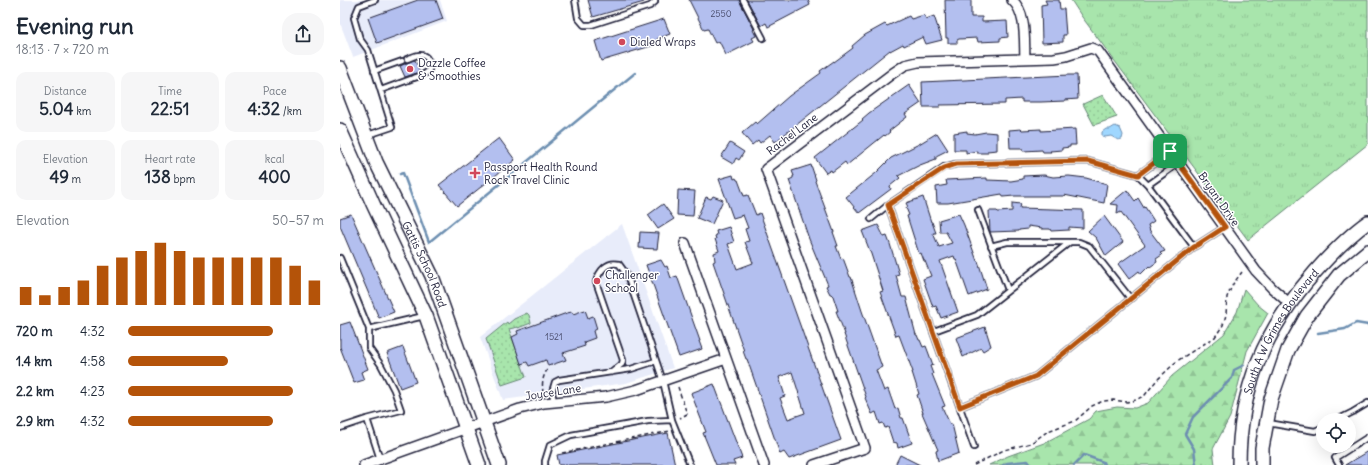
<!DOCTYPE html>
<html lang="en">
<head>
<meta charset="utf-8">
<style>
	body { margin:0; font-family:Delius,sans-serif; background:#f6f6f7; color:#1f2937; height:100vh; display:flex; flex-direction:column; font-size:15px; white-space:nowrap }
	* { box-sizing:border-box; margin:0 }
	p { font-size:13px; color:#747a83 }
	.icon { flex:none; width:22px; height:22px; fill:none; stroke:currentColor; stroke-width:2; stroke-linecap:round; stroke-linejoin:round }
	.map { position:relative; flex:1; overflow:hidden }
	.sheet { display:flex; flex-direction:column; background:#fff; width:340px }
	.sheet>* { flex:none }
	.buttons { position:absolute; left:976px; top:413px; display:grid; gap:8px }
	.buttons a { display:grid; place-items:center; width:40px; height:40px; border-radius:50%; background:#fff; box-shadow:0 4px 16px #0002; font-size:20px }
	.pin { position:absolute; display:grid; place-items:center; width:34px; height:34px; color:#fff; margin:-17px; border-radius:8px; box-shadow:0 2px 6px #0006 }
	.round { display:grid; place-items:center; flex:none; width:42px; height:42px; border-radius:16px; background:#f6f6f7 }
	.summary { display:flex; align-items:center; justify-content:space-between; height:68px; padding:0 16px }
	h1 { font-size:22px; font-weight:800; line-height:30px }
	.stats { display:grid; grid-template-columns:repeat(3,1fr); gap:6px; height:68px; padding:4px 16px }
	.stats div { display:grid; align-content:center; border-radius:10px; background:#f6f6f7; text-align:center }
	.stats b { font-size:17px; font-weight:800 }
	.stats small { font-size:11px; font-weight:400 }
	.stats p { font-size:11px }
	.chart { height:112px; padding:8px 16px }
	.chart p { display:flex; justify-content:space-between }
	.chart svg { width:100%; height:72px; margin-top:4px; stroke:#b45309; stroke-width:6 }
	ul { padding:0 16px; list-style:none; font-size:13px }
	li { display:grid; grid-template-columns:64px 48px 1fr; align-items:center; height:30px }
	li i { height:10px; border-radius:5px; background:#b45309 }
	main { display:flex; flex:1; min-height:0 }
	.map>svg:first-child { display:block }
</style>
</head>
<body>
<main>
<section class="sheet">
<div class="summary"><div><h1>Evening run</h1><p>18:13 · 7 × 720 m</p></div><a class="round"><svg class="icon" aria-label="share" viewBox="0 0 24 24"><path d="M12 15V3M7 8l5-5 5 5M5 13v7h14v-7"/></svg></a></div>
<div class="stats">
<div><p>Distance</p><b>5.04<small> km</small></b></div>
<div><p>Time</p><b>22:51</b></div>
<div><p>Pace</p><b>4:32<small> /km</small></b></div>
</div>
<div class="stats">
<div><p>Elevation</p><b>49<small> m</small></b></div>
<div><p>Heart rate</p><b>138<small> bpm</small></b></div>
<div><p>kcal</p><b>400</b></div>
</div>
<div class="chart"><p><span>Elevation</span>50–57 m</p>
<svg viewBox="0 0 160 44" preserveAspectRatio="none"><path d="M5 44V33M15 44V38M25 44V33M35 44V29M45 44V20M55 44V15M65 44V11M75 44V6M85 44V11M95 44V15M105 44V15M115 44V15M125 44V15M135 44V15M145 44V20M155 44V29"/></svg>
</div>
<ul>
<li><b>720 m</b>4:32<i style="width:74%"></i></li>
<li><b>1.4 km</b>4:58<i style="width:51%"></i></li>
<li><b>2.2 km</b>4:23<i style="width:84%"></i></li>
<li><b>2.9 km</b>4:32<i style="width:74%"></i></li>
</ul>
</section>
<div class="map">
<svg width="1028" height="465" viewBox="0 0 1028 465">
	<defs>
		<pattern id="grass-tufts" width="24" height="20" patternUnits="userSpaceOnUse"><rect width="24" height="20" fill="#a8e5ac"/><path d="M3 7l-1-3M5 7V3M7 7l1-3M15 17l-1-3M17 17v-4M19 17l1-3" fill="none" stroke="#90c495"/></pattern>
		<pattern id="forest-firs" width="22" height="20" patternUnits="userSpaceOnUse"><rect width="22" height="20" fill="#a8e5ac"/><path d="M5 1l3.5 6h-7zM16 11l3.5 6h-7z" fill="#90c495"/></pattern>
		<pattern id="park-dots" width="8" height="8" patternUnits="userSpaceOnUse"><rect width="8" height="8" fill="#a8e5ac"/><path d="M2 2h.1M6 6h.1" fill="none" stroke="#90c495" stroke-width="1.8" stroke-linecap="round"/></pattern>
	</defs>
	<rect width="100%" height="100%" fill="#fff"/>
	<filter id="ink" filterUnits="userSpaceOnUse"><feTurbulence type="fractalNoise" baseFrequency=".025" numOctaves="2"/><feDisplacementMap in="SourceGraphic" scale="8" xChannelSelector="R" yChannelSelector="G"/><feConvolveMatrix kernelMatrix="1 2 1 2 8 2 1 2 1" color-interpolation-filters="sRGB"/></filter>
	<g filter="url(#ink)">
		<path fill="#e8ecfa" d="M0,0H100L107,21L13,57L0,23Z
			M282,224L333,368L286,383L163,400L140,337Z"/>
		<path fill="url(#grass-tufts)" stroke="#658474" d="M731,0H1028V144L908,240L742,17Z"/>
		<path fill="url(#forest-firs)" stroke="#658474" d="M904,289L918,305L928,313L907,351L890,417L873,449L875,465H649L668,456L704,443L749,419L756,411L777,407L795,408L808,403L832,376L884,334L897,312Z"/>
		<path fill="url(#park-dots)" stroke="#658474" d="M763,95L777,117L754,125L743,104Z
			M187,313L189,315L191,323L178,328V327L169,329L186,377L162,385L146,339L167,322L168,324L174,319Z"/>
		<path fill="#9fd7ff" stroke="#6d8fb1" d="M775,126L780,128L783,135L782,139L778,140L771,136L765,137L762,136V132L766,129H770Z"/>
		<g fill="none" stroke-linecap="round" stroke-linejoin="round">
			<path stroke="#6d8fb1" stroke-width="2.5" d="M60,174L63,173L89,242L295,73
				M978,333L1005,329L1016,323L1028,325
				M663,465L667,463L688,461L691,465
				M734,465L744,455L763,462L764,465
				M856,465L854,449L845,434L853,417L892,378L894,370L904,365"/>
		</g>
		<path fill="#b3bfef" stroke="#22223b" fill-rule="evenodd" d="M78,0H96L103,19L37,43L28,18Z
			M248,0H304V2L253,17Z
			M349,0H399L414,29L413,30L416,36L412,38L414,41L386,55L379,41L375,43L368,29L364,30Z
			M407,0H468L470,5L428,27L426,23L421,26Z
			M605,0H631V17H642V22L667,21L668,37L660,38V41L638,42L637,38L619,39L617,40V43H608V38H606Z
			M705,0H719L720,9H724L726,35H723V42L702,43L701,5L707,4Z
			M584,15L586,19L594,16L602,40L586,44L583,37L564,46L563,44L550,51V50L435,142L430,135L420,143L418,140L412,145L402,133L415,122L417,124L449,96L481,73L480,71L494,61V62L513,48L512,46L525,35L545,24L547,26L569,16L571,19Z
			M324,19L330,34L317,39L318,44L261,61L255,41Z
			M74,60H75L80,72L65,77L60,66Z
			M729,75H737L738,99L725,100V101L701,102H682V99L665,100V104L600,105V107H583L582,82Z
			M569,85L581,103L565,114L567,117L549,131L550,132L545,136L544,135L507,165L505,162L492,172L491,170L486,173L475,158L523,120L522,119L529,113Z
			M681,129L682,130L701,129V131L735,129L736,145H730V147L722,148V150L710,151L711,152H703L702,150L683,151L682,148H670L669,130Z
			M627,131V133L635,134L646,132L657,133V150L647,151V153H637V151L626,153V150H614V133Z
			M597,133L608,150L596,156V159L580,165L558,176L560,178L550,186L551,189L519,213L506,197L536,173L551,158L579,144Z
			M159,138L175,160L117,206L99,185Z
			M390,143L404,152L399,160L396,158L393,164L381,157Z
			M471,165L476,180L475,181L494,232H493L498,246H496L501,259L503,258L510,277H511L522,311L542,367L536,370L544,391L548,389L555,409L558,408L561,418H563L572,443L558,448L557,443L553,442L548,427L545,428L543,423L540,424L536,412L532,414L525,398L526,397L504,334H505L496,311H498L493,296L491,294H490L486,286L488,285L469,239L449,180L453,178V176H454L452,171Z
			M393,175L394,179L396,178L397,180H398L404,196L408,195L416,215L420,213L501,440L449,459L444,452L440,454L407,359H406L403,351H404L373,262L375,261L374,253L379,251L375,239H376L375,236L377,235L376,231L389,227L394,242L388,244L397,269L413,263L405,242L409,241L405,229L408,228L403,215L393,218L379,179ZM452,372L465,413L448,419L440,398L445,396L439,377Z
			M704,175L713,177L729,176L746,178L767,184L764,203L724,195V196H674L663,197L662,194L608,203H597L596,187L607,185L606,180L647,178V180L671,181L683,179V176Z
			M338,190L355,191L353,216L337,215Z
			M787,190L795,201L798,198L804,208L805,207L814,221L808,225L810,231L825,251L820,253L822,255L816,259L817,262L810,267L809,266L801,274L799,271L789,279L778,264L805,245L781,212L777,214L778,205L770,204Z
			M373,196L383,200L372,224L357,218L366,197L371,199Z
			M583,197L591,222H592L596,233H593L599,247L612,243L606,232H600L599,220L619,214L624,225L637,261H638L647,289L629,296L616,259H615L614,256L600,261L618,312L601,318L596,306L593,307L583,279L591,276L585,261H584L581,253L579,254L567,216L569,215L566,208L568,207L566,203Z
			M672,203L681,204L680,208L743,210V228L729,227V230L711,231L710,229H702V228L688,226V229L679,230V231L650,232L649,211H657L658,212L672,211Z
			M323,204L334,219L318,229L308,215Z
			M11,214L54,312L39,318L0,226V218Z
			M764,216L783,242L766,256L756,238L748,231Z
			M538,225L544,237L547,236L550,244L559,274L556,275L562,297H566L576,335H577L579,340H580L583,347L586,346L589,354L593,365L590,366L593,374H592L605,406L602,407L610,424H612L619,453L598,461L596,451L598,450L582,413H583L577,395L579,394L572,372H573L559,335L556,336L540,292L543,291L531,254L522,231Z
			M300,232L319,233L317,249L299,248Z
			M321,260L325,267L327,266L331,278L337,276L360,341H359L362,349L339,357L306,265Z
			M245,310L248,318L253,316L257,329L253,331L255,338L244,342L245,346L223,353L226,360L208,366L206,360L189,366L187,362L181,364L172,337L178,334L177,331L227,313L232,312L233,314Z
			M10,322L28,369L21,372L24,380L14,383L0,347V325Z
			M645,327L651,346L643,351L641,348L623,357L616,338Z
			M63,347L76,382L60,388L47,353Z
			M374,384L402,458L393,461L395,465H376L363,433L366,432L351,393Z
			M328,433L335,465H219L217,455Z
			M1028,451V465H1005Z
			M560,455L580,465H555Z"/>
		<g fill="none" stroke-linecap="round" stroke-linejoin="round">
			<g stroke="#22223b" stroke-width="8">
				<path id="lane" d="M235,0L238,18L244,25H251L310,6L315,2V0
					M403,0L423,38
					M67,59C71,58 75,55 79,55C88,54 92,65 88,71C85,75 79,76 74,78
					M34,71L62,61
					M41,90L71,79
					M28,135L52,127L28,50L20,39L14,18L19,6L35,0
					M798,175L831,151
					M808,185L839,163
					M548,205L634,447
					M638,210L668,290
					M531,219L548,205L604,167L616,164L748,161L798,175L808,185L854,247
					M651,246L667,242H729
					M0,258L29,329L84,316
					M594,331L637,315L730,242H739L749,246L790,298
					M272,372L282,364L283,360L256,282C259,271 267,261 279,264L287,275L323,381L332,420
					M214,402L212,392L215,382L219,380L291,369L316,361
					M620,407L696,376L854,247L885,227
					M27,419L61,410L54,390L41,365L29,348V329
					M997,420L1013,412L1028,403
					M928,423L975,431L983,427
					M0,428L27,419L40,459
					M205,465V461L210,445L231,435L308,421L332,420L350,465
					M999,465L995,458L1028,437"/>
			</g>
			<g stroke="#22223b" stroke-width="12">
				<path id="street" d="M672,0C687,13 684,41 685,59
					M345,243L424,465
					M24,465L180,409L204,403L266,397L296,390L386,359
					M474,465L525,448L426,169L553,73L565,65L578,62L714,58L726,56L751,48L758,51L916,271L932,288L949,303"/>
			</g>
			<g stroke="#22223b" stroke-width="16">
				<g id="secondary">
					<path id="s1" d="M0,68L36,162L92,276L159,465"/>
					<path d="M0,130L34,206L86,316L139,465"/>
					<path id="s2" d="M899,465C899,389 925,329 975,272C991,254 1008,236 1028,222"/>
					<path d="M922,465V448L931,399L948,350L967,316L999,275L1028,251"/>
				</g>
			</g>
			<path stroke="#22223b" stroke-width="1.5" stroke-dasharray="4 3" stroke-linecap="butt" d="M338,387L347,414L340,418
				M203,393C202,384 202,378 207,370
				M222,453L330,431
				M634,465L664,450L691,443L708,431L735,421L752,406L763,401L773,400L787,402L796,400L805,395L816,381L837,361L875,337L883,325L886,315L887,297L893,284L902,272"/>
			<use href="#lane" stroke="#fff" stroke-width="4.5"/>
			<use href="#street" stroke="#fff" stroke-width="9"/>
			<use href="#secondary" stroke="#fff" stroke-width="13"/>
		</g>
	</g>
	<g fill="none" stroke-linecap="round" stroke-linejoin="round" filter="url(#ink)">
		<g stroke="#fff" stroke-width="8">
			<path id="route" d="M830,151L885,227L854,247L696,376L620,407L548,205L604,168L616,164L748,161L798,175Z"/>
		</g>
		<use href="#route" stroke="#b45309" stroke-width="5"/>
	</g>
	<g fill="#d1495b" stroke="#fff" stroke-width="1.5">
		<circle cx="282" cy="42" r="4"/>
		<circle cx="70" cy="69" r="4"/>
		<path d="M133 167h4v4h4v4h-4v4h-4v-4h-4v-4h4z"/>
		<circle cx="257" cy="281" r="4"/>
	</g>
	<g text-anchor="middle" stroke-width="3" stroke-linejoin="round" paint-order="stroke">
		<g font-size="9" fill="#464968">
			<text x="381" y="17">2550</text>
			<text x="214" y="340">1521</text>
		</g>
		<g font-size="11" fill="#22223b" stroke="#fff" text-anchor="start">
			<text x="290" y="46">Dialed Wraps</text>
			<text x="78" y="67">Dazzle Coffee<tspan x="78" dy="13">&amp; Smoothies</tspan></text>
			<text x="144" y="171">Passport Health Round<tspan x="144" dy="13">Rock Travel Clinic</tspan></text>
			<text x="265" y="279">Challenger<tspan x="265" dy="13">School</tspan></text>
		</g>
		<g font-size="11" fill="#22223b" stroke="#fff">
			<text transform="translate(452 134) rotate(-37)" y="4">Rachel Lane</text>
			<text transform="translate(879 199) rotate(55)" y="4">Bryant Drive</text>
			<text dy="4" stroke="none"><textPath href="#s1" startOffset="214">Gattis School Road</textPath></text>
			<text dy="4" stroke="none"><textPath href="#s2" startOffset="143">South A W Grimes Boulevard</textPath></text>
			<text transform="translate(213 392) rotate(-9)" y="4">Joyce Lane</text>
		</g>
	</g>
</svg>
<div class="buttons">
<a><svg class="icon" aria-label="locate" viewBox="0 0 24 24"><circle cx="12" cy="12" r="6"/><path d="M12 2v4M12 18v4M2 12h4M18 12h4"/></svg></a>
</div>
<div class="pin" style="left:830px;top:151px;background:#1e9e55"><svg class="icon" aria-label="arrive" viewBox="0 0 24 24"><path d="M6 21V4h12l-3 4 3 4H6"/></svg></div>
</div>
</main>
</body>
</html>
